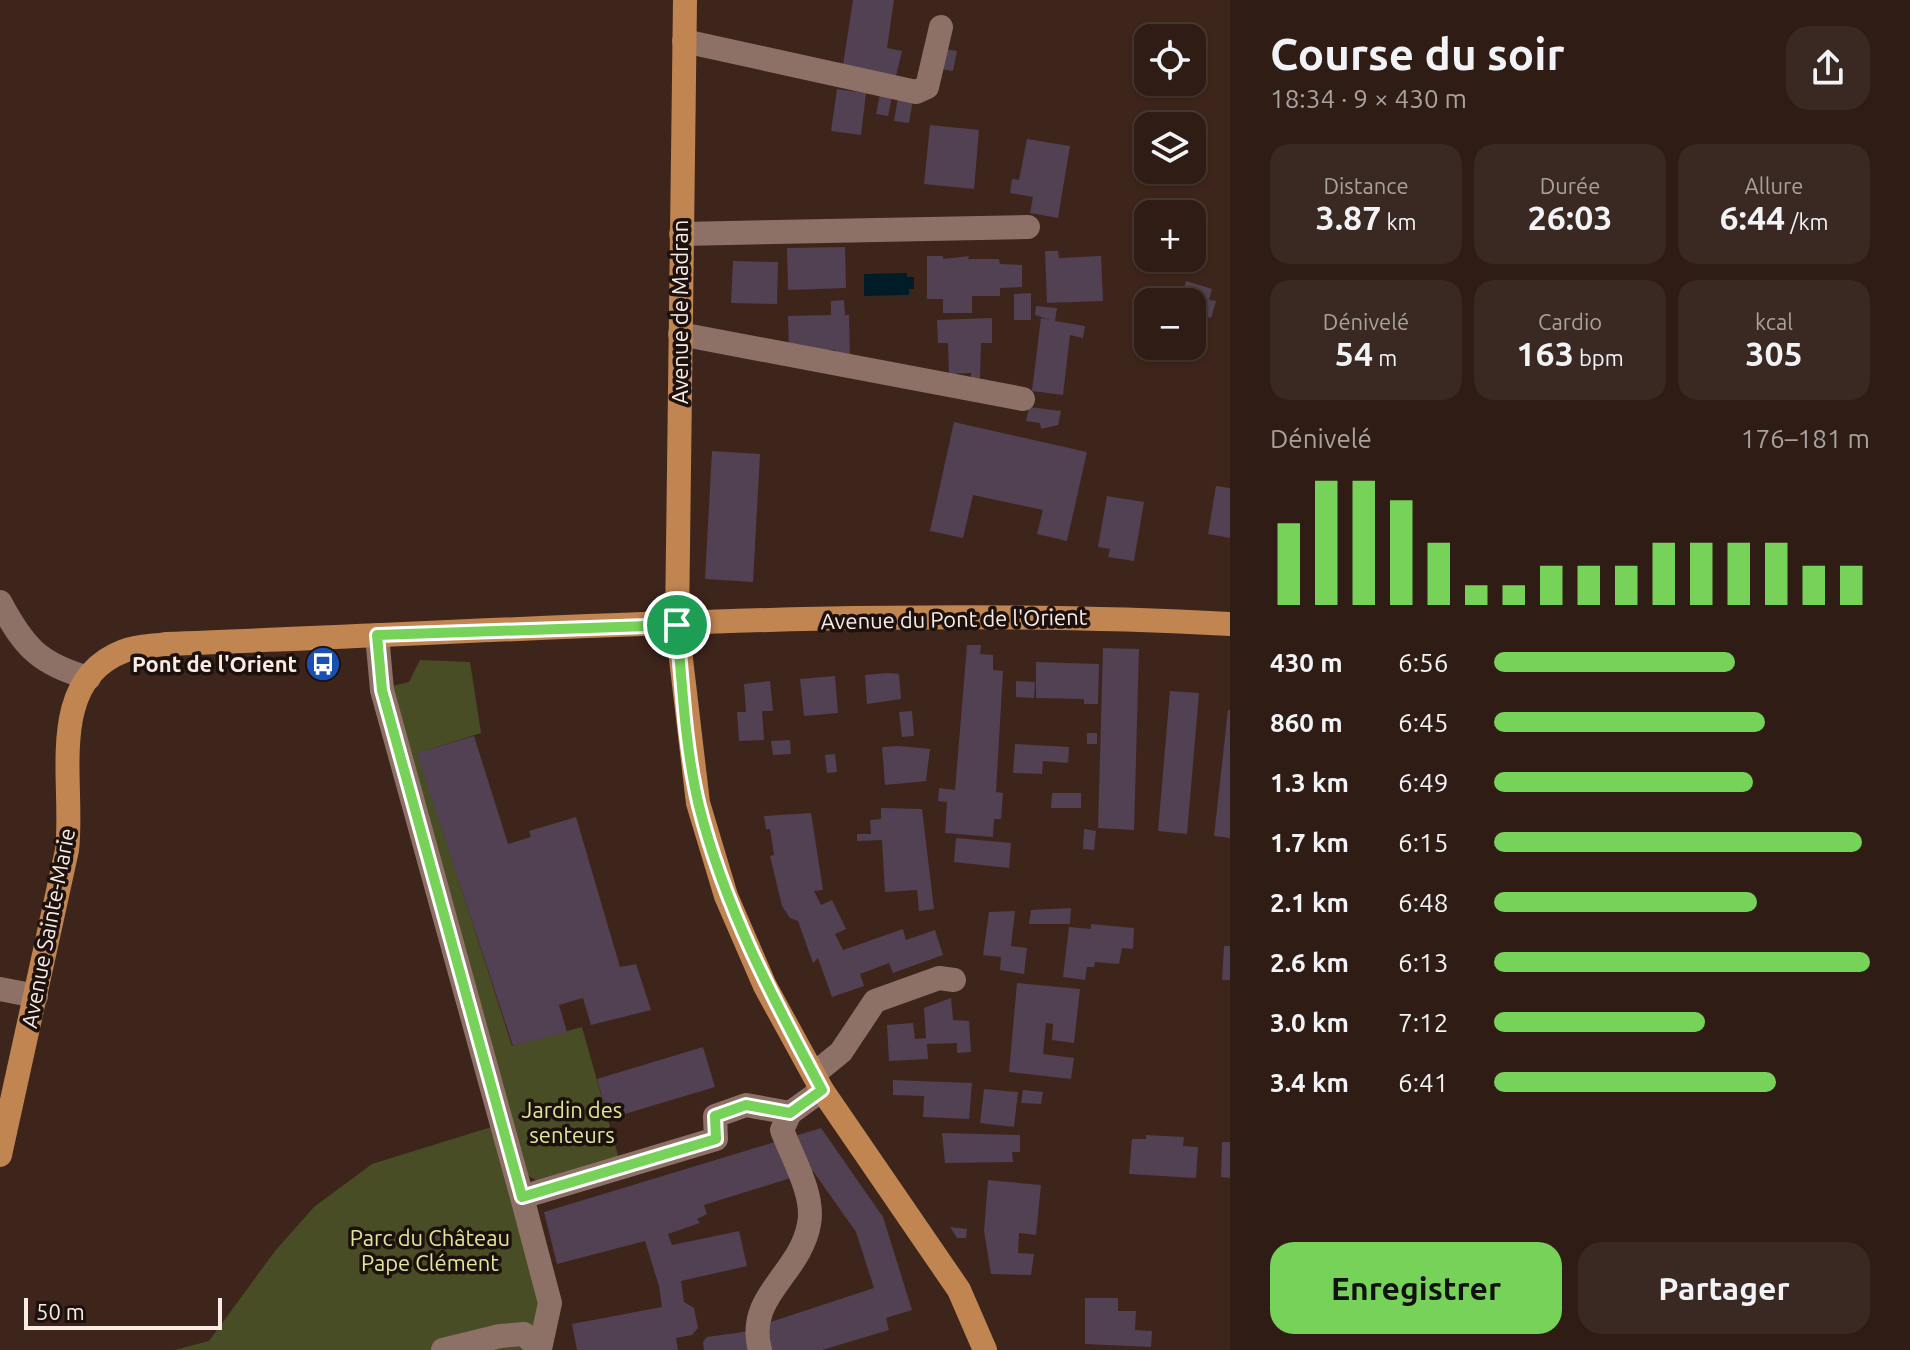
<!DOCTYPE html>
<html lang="fr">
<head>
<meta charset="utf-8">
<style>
	body { margin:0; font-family:Ubuntu,sans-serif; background:#3a2922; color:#f1f3f6; height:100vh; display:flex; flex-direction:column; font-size:30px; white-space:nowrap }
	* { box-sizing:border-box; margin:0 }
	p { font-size:26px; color:#a7a1a0 }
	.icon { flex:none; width:44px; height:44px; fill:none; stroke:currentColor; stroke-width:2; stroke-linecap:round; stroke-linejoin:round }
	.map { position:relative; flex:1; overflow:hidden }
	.side { display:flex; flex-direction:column; background:#2e1c15; width:680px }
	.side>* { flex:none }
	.tools { position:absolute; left:1134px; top:24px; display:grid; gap:16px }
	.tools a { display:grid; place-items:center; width:72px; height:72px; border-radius:16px; background:#2e1c15; box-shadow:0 2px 6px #0004,0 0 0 2px #493a34; font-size:40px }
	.scale { position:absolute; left:24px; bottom:20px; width:198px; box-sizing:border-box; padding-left:8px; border:4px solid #fbebe5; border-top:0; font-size:22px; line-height:28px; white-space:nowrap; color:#fbebe5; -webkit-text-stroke:6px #1c110d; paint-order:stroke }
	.pin { position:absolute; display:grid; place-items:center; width:68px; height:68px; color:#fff; margin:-34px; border:4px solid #fff; border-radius:50%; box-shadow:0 2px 8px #0007 }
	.round { display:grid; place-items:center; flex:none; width:84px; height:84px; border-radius:24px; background:#3a2922 }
	.head { display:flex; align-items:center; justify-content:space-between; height:136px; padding:0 40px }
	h1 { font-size:44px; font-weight:700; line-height:60px }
	.figures { display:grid; grid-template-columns:repeat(3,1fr); gap:12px; height:136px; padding:8px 40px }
	.figures div { display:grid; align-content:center; border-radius:20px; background:#3a2922; text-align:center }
	.figures b { font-size:34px; font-weight:700 }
	.figures small { font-size:22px; font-weight:400 }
	.figures p { font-size:22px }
	.chart { height:224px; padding:16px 40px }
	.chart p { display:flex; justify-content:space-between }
	.chart svg { width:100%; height:144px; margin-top:8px; stroke:#77d259; stroke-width:6 }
	.cta { display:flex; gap:16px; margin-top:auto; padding:16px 40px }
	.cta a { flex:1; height:92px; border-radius:24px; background:#77d259; color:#111; font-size:32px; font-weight:700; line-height:92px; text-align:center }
	.cta a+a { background:#3a2922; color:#f1f3f6 }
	ul { padding:0 40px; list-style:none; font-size:26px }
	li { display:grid; grid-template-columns:128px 96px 1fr; align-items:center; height:60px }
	li i { height:20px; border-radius:10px; background:#77d259 }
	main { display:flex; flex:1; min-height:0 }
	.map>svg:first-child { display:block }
</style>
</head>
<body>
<main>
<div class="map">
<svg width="1230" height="1350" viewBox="0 0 1230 1350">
	<rect width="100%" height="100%" fill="#3d251c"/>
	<path fill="#494d25" d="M420,660L470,662L481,733L418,753L512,1046L582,1027L619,1159L539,1182L525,1174L388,687L409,682Z
		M501,1124L549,1350H175L209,1341L275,1251L314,1207L372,1164Z"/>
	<path fill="#001d27" d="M907,273V277H914V289H909V295L864,296V274Z"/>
	<path fill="#524053" d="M853,0H894L887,48L902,51L896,76L843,65Z
		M944,49L957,51L953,71L940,69Z
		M837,89L866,93L861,135L831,131Z
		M880,94L892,96L888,116L876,114Z
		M898,98L913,100L909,123L894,121Z
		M930,125L979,130L974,189L924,184Z
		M1027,139L1070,146L1058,218L1030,213L1033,197L1010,193L1012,179L1019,180Z
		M845,247L846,288L788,290L787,248Z
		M1045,251H1058L1059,258L1101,256L1103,301L1047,303Z
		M927,256H943V259L969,256L968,259H999L1000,264L1022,265V287L1000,288V296H972V313H943V299H927Z
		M733,261L778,262L777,304L731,303Z
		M1186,281L1212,289L1209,300L1216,301L1211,318L1192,313L1193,300L1182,297Z
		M1031,293V320H1014V294Z
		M844,300L845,315H849L850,360H835V350H789L788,316L831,315V301Z
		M1036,306L1057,308L1055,321L1085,326L1083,338L1070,335L1063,395L1032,391L1041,318L1051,320L1035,315Z
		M992,318V343H981L980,378H971V373L949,374L948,343H938L937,320Z
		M1029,407L1061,411L1058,425L1041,429L1040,423L1026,421Z
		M954,422L1087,452L1067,541L1037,534L1043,510L973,495L963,538L930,531Z
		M712,451L760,454L753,582L705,579Z
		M1216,486L1230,488V538L1208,534Z
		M1107,496L1144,502L1134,561L1108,557L1110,549L1098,547Z
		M967,645H981L980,654L993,655V670L1003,671L996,792L1003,793L1001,819H994L993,837L945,833L947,802L938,801L939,788L955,790Z
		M1103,648L1139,649L1134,830L1098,828Z
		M1036,662L1099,664L1098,704H1084V699L1036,698Z
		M888,673L899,674L901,699L867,704L865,675Z
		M835,676L838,713L804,716L800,679Z
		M770,681L773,711H762L764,740L739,741L737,712H746L744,684Z
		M1016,681L1035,682L1034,698L1016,697Z
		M1170,691L1199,693L1187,834L1158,831Z
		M1228,710H1230V838L1214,836Z
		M912,711L914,736L902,737L899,712Z
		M1087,733H1097V744H1087Z
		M474,736L508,844L531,837L529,831L576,817L620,967L636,964L651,1010L591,1025L583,998L559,1005L567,1032L513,1046L417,753Z
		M790,740L791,754L773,755L771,741Z
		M1015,744L1069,747L1068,763L1043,761L1042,774L1013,773Z
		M899,746L930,749L926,781L885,785L882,747Z
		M835,754L837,772L827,773L825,755Z
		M1052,793H1081V808H1051Z
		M881,808L922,809L934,909L919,911L917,890L885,892L882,840L857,841V834H871L870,820L881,819Z
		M811,813L823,890L814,891L821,905L832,900L846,929L835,934L843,950L903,929L906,940L935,930L943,955L893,973L889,963L860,974L864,986L832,997L818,958L813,963L798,921L790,918L782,906L770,856L774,855L770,829H766L764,816Z
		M1084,829L1096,831L1094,850L1083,849Z
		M956,838L1011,843L1009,868L954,862Z
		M1071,908L1070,924H1029L1031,910Z
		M1015,911L1011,946L1027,948L1024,974L1000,970L1001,957L983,955L989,912Z
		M1091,924L1134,928L1133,949L1122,948L1119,964L1095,962L1094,967H1087L1085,980L1063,977L1069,927L1091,929Z
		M1224,946H1230V980H1222Z
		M1017,983L1080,989L1074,1043L1052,1040L1053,1024L1046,1023L1043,1054L1074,1058L1071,1079L1009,1072Z
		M951,998L953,1020L969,1021L971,1052L957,1053V1043L927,1044L928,1059L889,1061L887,1025L913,1023L915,1039L926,1038L924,1008Z
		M703,1047L715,1087L608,1119L597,1079Z
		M893,1080L972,1083L969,1119L923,1117L924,1096L893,1095Z
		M984,1089L1018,1092L1014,1127L980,1123Z
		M1023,1090L1043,1092L1041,1104L1021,1103Z
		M821,1128L883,1217L912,1310L886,1318L889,1330L822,1350H769L761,1325L874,1288L856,1232L813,1171L704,1205L707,1214L697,1219L700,1223L668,1234L672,1245L739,1231L747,1266L681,1281L684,1302L694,1308L698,1328L692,1335L676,1338L678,1350H577L572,1324L662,1307L659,1286L645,1241L557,1264L544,1212Z
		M942,1133L1020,1135V1152H1012L1013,1162L945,1163Z
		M1146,1135L1184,1137L1183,1146L1198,1147L1196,1178L1129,1174L1132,1139H1146Z
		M1222,1142H1230V1178L1221,1177Z
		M988,1180L1041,1185L1036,1235L1019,1233L1018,1253L1034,1254L1031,1275L991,1274L984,1231Z
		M950,1227L967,1229L966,1238H957Z
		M1085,1298H1118V1311H1136L1135,1330L1152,1331L1151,1347L1085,1344Z
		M750,1331L753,1350H704L703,1342L707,1337Z"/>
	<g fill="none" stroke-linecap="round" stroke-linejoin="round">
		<path stroke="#8d7166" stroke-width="24" d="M684,41L916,92L927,87L941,27
			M681,234L1028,227
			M680,334L1023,399
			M0,602C24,647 39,664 89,678
			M377,635L382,690L522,1197L716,1139L715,1116L746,1105L790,1113L822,1090
			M0,989L36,996
			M814,1074L841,1052L875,1001L939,978L954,980
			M522,1197L550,1303L540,1349
			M443,1350L500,1336L524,1334L540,1350
			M760,1350C745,1296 800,1275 809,1224C815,1195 792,1157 782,1130L790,1113"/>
		<path stroke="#c08551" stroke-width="24" d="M685,0L677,625L698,803L726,896L765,986L822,1090L959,1290L985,1350
			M0,1155L67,850C75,785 44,681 124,651C136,646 153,646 166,644C520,631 876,605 1230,624"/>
	</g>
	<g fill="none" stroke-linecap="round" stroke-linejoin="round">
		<g stroke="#fff" stroke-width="16">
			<path id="route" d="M677,625C682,684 685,748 699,806C725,908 772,997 822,1090L790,1113L746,1105L715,1116L716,1139L522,1197L382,690L377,635Z"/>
		</g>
		<use href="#route" stroke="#77d259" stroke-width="10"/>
	</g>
	<defs>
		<g id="bus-disc" transform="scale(1.8)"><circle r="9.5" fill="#1a4fb4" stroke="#1c110d"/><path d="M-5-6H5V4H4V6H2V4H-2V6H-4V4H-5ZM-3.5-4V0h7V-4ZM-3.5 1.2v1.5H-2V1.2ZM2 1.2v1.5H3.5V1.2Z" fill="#fff"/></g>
	</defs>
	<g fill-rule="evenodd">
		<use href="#bus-disc" x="323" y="664"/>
	</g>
	<g text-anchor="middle" stroke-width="7" stroke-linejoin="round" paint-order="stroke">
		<g font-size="22" fill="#fbebe5" stroke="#1c110d">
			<text transform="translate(680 312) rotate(-90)" y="8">Avenue de Madran</text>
			<text transform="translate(954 619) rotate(-1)" y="8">Avenue du Pont de l'Orient</text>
			<text transform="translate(48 928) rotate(-79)" y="8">Avenue Sainte-Marie</text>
		</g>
		<g font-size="22" font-weight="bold" fill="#fbebe5" stroke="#1c110d" text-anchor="end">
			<text x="297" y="672">Pont de l'Orient</text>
		</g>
		<g font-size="22" fill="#dfe79a" stroke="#1c110d">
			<text x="572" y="1118">Jardin des<tspan x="572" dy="25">senteurs</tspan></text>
			<text x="430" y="1246">Parc du Château<tspan x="430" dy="25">Pape Clément</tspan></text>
		</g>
	</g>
</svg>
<div class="tools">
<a><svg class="icon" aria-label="locate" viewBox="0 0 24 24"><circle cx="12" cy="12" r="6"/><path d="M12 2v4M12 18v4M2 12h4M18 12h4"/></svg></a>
<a><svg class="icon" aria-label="layers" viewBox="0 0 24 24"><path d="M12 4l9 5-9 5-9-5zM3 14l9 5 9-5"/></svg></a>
<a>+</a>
<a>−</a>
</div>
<div class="scale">50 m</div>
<div class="pin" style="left:677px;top:625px;background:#1e9e55"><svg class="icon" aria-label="arrive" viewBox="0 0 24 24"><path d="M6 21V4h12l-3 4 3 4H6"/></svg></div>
</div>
<section class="side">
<div class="head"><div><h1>Course du soir</h1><p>18:34 · 9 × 430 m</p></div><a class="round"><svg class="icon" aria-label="share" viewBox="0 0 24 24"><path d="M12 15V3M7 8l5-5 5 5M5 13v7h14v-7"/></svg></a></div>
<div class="figures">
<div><p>Distance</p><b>3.87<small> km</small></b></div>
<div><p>Durée</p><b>26:03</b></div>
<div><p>Allure</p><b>6:44<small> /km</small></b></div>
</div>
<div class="figures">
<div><p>Dénivelé</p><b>54<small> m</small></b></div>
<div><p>Cardio</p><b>163<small> bpm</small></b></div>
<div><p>kcal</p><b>305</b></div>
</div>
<div class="chart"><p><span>Dénivelé</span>176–181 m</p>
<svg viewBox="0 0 160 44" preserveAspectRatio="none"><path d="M5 44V19M15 44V6M25 44V6M35 44V12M45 44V25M55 44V38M65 44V38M75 44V32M85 44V32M95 44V32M105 44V25M115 44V25M125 44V25M135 44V25M145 44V32M155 44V32"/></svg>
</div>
<ul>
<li><b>430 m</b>6:56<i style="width:64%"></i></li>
<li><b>860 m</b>6:45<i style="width:72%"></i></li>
<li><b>1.3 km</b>6:49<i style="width:69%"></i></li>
<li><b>1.7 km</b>6:15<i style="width:98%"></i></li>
<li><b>2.1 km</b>6:48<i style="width:70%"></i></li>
<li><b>2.6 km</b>6:13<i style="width:100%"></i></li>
<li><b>3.0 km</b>7:12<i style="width:56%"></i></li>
<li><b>3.4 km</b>6:41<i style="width:75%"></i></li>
</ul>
<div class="cta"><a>Enregistrer</a><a>Partager</a></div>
</section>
</main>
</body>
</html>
